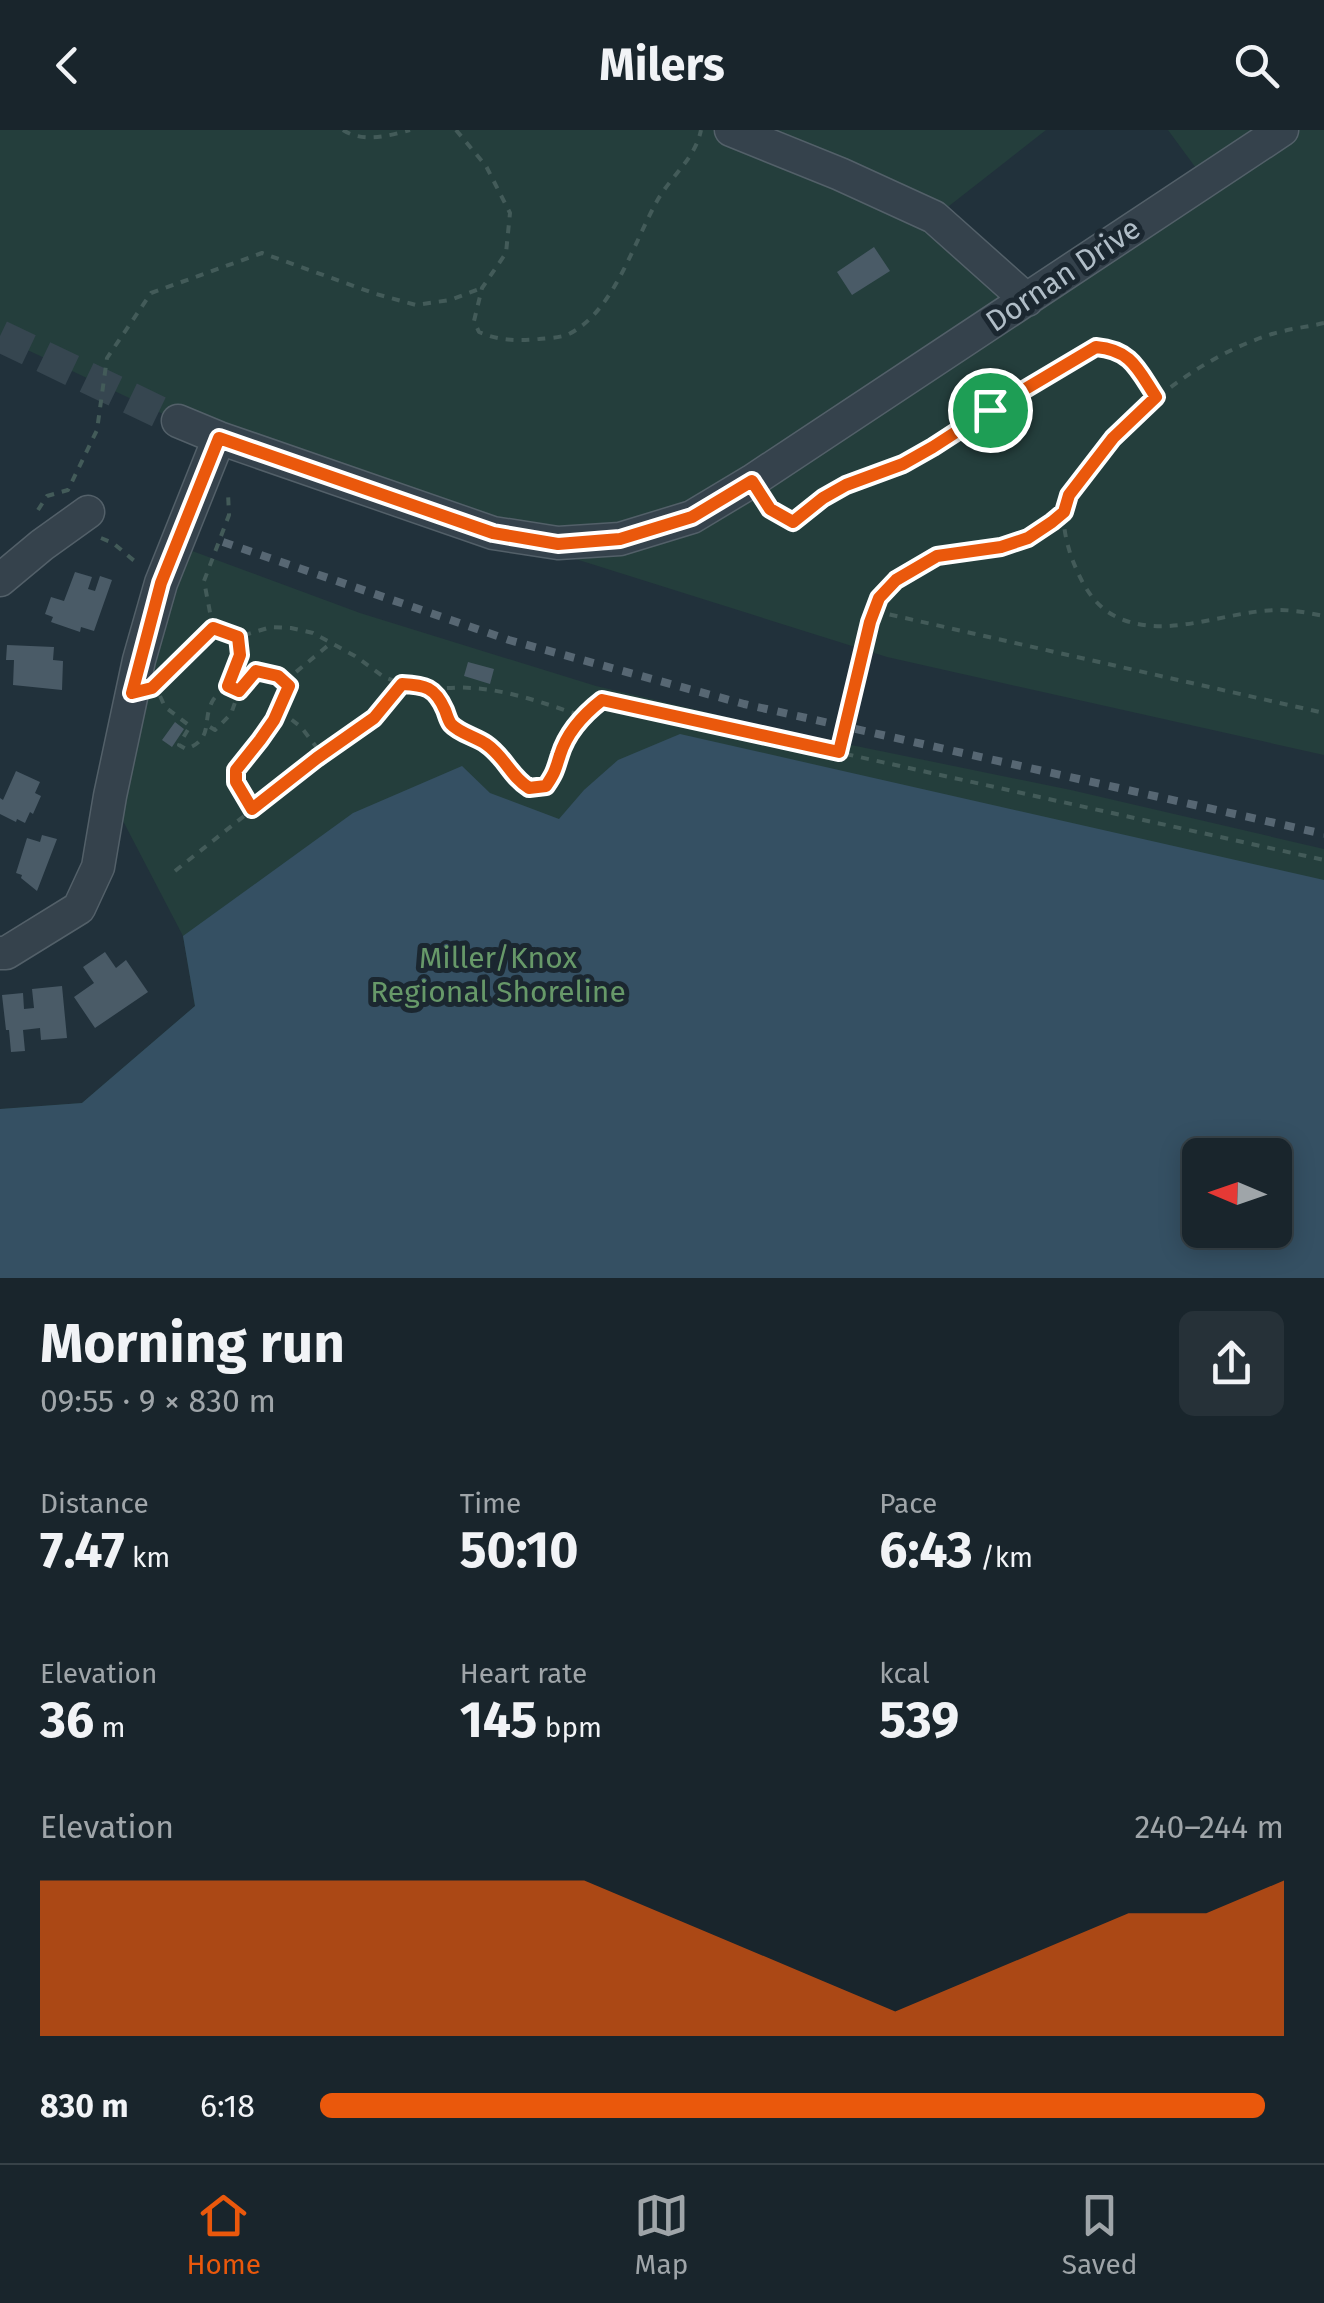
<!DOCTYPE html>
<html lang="en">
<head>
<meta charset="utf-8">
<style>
	body { margin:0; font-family:"Fira Sans",sans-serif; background:#263138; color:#f1f3f6; height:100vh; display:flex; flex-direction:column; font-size:38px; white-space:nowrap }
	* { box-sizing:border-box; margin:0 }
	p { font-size:32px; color:#9fa5a9 }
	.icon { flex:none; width:55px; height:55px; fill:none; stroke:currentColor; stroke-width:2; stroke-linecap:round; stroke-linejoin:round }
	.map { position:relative; height:1148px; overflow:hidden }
	.sheet { display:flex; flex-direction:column; background:#19252c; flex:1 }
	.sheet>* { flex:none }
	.needle { width:65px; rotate:272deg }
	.controls { position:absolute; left:1182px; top:1008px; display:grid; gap:20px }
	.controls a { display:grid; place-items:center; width:110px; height:110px; border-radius:15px; background:#19252c; box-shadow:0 5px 25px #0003,0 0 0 2px #374248; font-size:50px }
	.pin { position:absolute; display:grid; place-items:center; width:85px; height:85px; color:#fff; margin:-42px; border:5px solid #fff; border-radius:50%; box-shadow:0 2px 10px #0007 }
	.round { display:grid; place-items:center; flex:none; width:105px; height:105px; border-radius:15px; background:#263138 }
	.summary { display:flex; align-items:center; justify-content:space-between; height:170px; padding:0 40px }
	h1 { font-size:55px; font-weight:700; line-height:75px }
	.figures { display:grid; grid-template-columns:repeat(3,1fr); gap:15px; height:170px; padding:10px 40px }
	.figures div { display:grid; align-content:center }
	.figures b { font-size:50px; font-weight:700 }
	.figures small { font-size:28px; font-weight:400 }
	.figures p { font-size:28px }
	.chart { height:280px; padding:20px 40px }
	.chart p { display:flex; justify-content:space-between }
	.chart svg { width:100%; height:180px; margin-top:10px; fill:#ea580c; opacity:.7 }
	ul { padding:0 40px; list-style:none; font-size:32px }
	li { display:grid; grid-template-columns:160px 120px 1fr; align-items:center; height:75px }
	li i { height:25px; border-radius:12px; background:#ea580c }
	header { display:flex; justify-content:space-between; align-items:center; height:130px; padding:0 40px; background:#19252c; font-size:45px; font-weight:700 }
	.tabs { display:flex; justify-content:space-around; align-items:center; height:140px; border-top:2px solid #374248; background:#19252c; font-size:28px; color:#9fa5a9 }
	.tabs a { display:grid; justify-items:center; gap:5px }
	.tabs .current { color:#ea580c }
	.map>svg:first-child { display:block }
</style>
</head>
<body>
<header><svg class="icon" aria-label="back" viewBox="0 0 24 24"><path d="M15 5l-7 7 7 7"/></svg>Milers<svg class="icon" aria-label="search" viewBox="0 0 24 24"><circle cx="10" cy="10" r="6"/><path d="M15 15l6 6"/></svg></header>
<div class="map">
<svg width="1324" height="1148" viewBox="0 0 1324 1148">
	<rect width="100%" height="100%" fill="#21313b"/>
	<path fill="#243e3c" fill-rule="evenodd" d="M0,0H1046L935,87L1027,170L1204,49L1168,0H1324V625L887,527L493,403L178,291L0,207Z
		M176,415L360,483L596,556L812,607L1071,660L1324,719V1148H0V979L82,973L195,876L183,806L110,666ZM1200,1025H1275V1100H1200Z"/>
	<path fill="#355063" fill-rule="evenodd" d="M680,604L1324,750V1148H0V979L82,973L195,876L183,806L353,683L462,636L490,663L559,689L584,660L618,630ZM1200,1025H1275V1100H1200Z"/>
	<path fill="#4a5b67" d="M874,117L890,141L852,165L837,142Z
		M75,442L92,447L88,459L95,461L100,446L112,450L94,501L81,497L80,502L51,492L53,487L45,484L51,467L64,471Z
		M7,515L54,517L53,530L63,531L62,560L13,555L14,530H6Z
		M468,532L494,539L490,554L464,546Z
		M175,592L184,599L172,617L162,610Z
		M16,641L40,652L35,663L41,666L33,684L30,682L25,693L17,689L16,692L0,684V668L3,670Z
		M42,705L57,709L37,761L21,748L22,745L16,743L27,708L40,712Z
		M105,822L116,838L126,830L148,862L95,898L74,867L94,853L83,837Z
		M62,856L67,908L41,910L40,898L23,900L25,921L11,922L9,900H6L2,865L23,863L24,879L34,878L32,859Z"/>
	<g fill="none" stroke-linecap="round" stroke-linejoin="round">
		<path stroke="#364650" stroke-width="32" stroke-dasharray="32 16" stroke-linecap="butt" d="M0,206L178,291"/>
		<g stroke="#536069" stroke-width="35">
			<path id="minor" d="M731,0L840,44L934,87L1027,170
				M178,291L219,308L493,403L558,413L620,409L692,387L752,351L1282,0
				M0,450L42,415L88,382
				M0,823H6L79,778L98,737L110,666L139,530L161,453L219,308"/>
		</g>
		<path stroke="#435b59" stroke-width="4" stroke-dasharray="8 8" stroke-linecap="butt" d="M343,0C363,13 388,6 410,0
			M456,0L486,36L510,83L506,123L482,158L474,191L479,202C500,211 516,211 539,209C548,208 560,208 569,204C614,181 633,114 657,71C671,46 695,29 701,0
			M1324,193C1307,197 1288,199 1272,204C1200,227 1137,277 1091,336C1084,346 1073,356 1068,367C1060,386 1065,407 1071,426C1079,447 1089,469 1108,482C1159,515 1224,480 1279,480C1294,480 1309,483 1324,486
			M768,376L782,387L793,392L823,368L846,355L903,334L933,317L989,280L1096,217C1132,220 1138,239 1156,267
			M38,380L47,366L68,360L97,300L107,228L151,163L262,123L376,164L416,175L450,170L482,158
			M101,408L113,413L138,434
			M874,481L1324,583
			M213,498L238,507L271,497L291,498L313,503L355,526L384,547L402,554L424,555L439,567L451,595L484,612L501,626L516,650L529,658L546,656C556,642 555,640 560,625C567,602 584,584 602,570L1324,730
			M213,498L204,451L229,385L228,363
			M167,544L213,498
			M431,560C485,551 532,569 582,586
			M160,566L165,577L190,596L179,615L186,619C214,609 202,591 212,572C215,565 224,561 228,554C237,539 240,524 238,507
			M279,580L301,597L321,623
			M210,597L215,600L231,584L239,561L256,541L277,546L289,556
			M839,621L870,492L879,467L896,449L937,426L1001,417L1027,407L1064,383
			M253,679L236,652V639L261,610L274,590L296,542L331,513
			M175,741L317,628L375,588L402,554"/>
		<use href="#minor" stroke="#35424c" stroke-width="32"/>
		<path stroke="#576773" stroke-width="8" stroke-dasharray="10 10" stroke-linecap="butt" d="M223,412L509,510L744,574L1324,704"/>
	</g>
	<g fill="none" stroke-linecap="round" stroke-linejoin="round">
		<g stroke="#fff" stroke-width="20">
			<path id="route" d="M1096,217C1132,220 1138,240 1156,267L1113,308L1069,365L1064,382L1052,392L1028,408L1001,417L937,426L896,450L879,468L870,492L839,622L602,570C584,584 567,602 560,625C555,640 556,641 546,656L529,658C509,645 506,628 486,614C476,607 459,603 451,594C448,590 447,585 445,580C435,557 425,555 402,554L374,588L317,628L252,679L236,652V640L260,610L274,590L289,556L278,546L256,541L239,561L228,556L240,525L238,507L213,498L152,558L132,563L161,453L219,308L493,403L558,414L620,409L692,387L752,351L770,379L793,392L823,368L846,355L903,334L933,317L990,280Z"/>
		</g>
		<use href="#route" stroke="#ea580c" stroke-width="12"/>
	</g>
	<g text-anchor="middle" stroke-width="10" stroke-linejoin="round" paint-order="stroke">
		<g font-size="30" fill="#b0bdc7" stroke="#1b2730">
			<text transform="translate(1063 145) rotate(-34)" y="10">Dornan Drive</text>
		</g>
		<g font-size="30" fill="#679969" stroke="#1b2730">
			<text x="498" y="838">Miller/Knox<tspan x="498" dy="34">Regional Shoreline</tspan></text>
		</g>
	</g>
</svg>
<div class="controls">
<a><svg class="needle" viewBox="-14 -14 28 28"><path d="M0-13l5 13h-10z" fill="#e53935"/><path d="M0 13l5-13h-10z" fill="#9fa5a9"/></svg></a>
</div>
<div class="pin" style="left:990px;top:280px;background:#1e9e55"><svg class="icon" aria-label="arrive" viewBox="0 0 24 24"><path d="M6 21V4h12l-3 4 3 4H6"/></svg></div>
</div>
<section class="sheet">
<div class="summary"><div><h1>Morning run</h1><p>09:55 · 9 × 830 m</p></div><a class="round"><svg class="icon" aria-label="share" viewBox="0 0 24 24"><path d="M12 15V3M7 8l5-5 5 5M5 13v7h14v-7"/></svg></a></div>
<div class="figures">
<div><p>Distance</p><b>7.47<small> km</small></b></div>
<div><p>Time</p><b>50:10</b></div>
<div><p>Pace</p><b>6:43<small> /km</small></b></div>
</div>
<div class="figures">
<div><p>Elevation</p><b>36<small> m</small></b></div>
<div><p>Heart rate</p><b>145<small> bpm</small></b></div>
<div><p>kcal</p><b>539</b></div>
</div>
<div class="chart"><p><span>Elevation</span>240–244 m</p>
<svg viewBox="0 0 160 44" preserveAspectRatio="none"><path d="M0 44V6L10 6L20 6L30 6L40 6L50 6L60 6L70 6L80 14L90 22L100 30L110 38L120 30L130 22L140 14L150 14L160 6V44z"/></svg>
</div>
<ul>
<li><b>830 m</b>6:18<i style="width:98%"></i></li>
</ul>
</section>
<nav class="tabs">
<a class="current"><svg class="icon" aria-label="home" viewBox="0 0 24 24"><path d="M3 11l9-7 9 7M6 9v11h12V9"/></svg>Home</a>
<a><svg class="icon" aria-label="map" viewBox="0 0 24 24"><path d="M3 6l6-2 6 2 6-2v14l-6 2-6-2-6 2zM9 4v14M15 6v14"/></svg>Map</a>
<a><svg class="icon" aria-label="saved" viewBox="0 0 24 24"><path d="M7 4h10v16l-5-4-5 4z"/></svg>Saved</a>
</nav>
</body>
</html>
